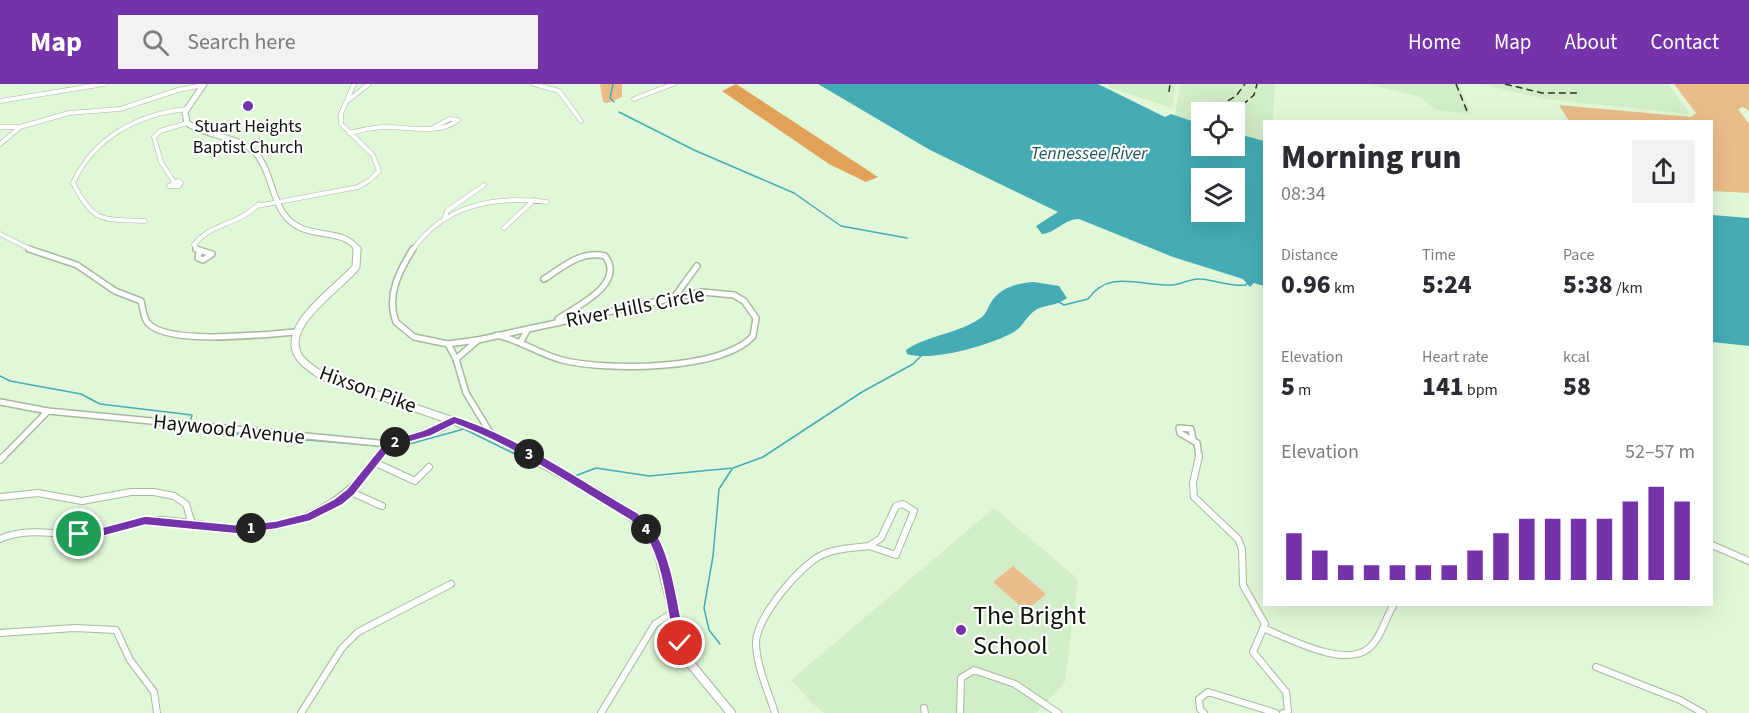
<!DOCTYPE html>
<html lang="en">
<head>
<meta charset="utf-8">
<style>
	body { margin:0; font-family:"Source Sans 3",sans-serif; background:#f2f2f3; color:#2b2b33; height:100vh; display:flex; flex-direction:column; font-size:22px; white-space:nowrap }
	* { box-sizing:border-box; margin:0 }
	p { font-size:20px; color:#7c7c81 }
	.icon { flex:none; width:33px; height:33px; fill:none; stroke:currentColor; stroke-width:2; stroke-linecap:round; stroke-linejoin:round }
	.map { position:relative; flex:1; overflow:hidden }
	.drawer { position:absolute; left:1263px; top:36px; width:450px; height:486px; display:flex; flex-direction:column; background:#fff; border-radius:0px; box-shadow:0 6px 24px #0002 }
	.drawer>* { flex:none }
	.tools { position:absolute; left:1191px; top:18px; display:grid; gap:12px }
	.tools a { display:grid; place-items:center; width:54px; height:54px; border-radius:0px; background:#fff; box-shadow:0 6px 24px #0002; font-size:30px }
	.pin { position:absolute; display:grid; place-items:center; width:51px; height:51px; color:#fff; margin:-26px; border:3px solid #fff; border-radius:50%; box-shadow:0 2px 6px #0007 }
	.km { position:absolute; width:30px; height:30px; margin:-15px; border-radius:50%; background:#222; color:#fff; font-size:16px; line-height:30px; text-align:center }
	.round { display:grid; place-items:center; flex:none; width:63px; height:63px; border-radius:0px; background:#f2f2f3 }
	.headline { display:flex; align-items:center; justify-content:space-between; height:102px; padding:0 18px }
	h1 { font-size:33px; font-weight:800; line-height:45px }
	.stats { display:grid; grid-template-columns:repeat(3,1fr); gap:9px; height:102px; padding:6px 18px }
	.stats div { display:grid; align-content:center }
	.stats b { font-size:26px; font-weight:800 }
	.stats small { font-size:16px; font-weight:400 }
	.stats p { font-size:16px }
	.chart { height:168px; padding:12px 18px }
	.chart p { display:flex; justify-content:space-between }
	.chart svg { width:100%; height:108px; margin-top:6px; stroke:#7433a8; stroke-width:6 }
	header { display:flex; align-items:center; gap:36px; box-sizing:border-box; height:84px; padding:0 30px; background:#7433a8; color:#fff }
	header strong { font-size:28px }
	nav { display:flex; gap:33px; margin-inline-start:auto; font-size:21px }
	.search { width:420px; height:54px; background:#f2f2f3; display:flex; align-items:center; gap:15px; box-sizing:border-box; padding:0 21px; border-radius:0px; color:#7c7c81; font-size:22px }
	.map>svg:first-child { display:block }
</style>
</head>
<body>
<header>
<strong>Map</strong>
<div class="search"><svg class="icon" aria-label="search" viewBox="0 0 24 24"><circle cx="10" cy="10" r="6"/><path d="M15 15l6 6"/></svg>Search here</div>
<nav><a>Home</a><a>Map</a><a>About</a><a>Contact</a></nav>
</header>
<div class="map">
<svg width="1749" height="629" viewBox="0 0 1749 629">
	<rect width="100%" height="100%" fill="#e1f8d8"/>
	<path fill="#d2eec8" d="M1109,0H1176L1172,24L1108,3Z
		M1180,0H1275L1273,37L1264,38V57L1235,49L1234,28H1202L1201,40L1175,32Z
		M1368,0H1459L1471,30L1436,26L1420,13Z
		M1482,0H1668L1690,30L1544,15Z
		M994,424L1078,495L1065,598L1036,629H824L812,619L791,596Z"/>
	<path fill="#eabc88" d="M600,0H622V13L608,19L603,18Z
		M1674,0H1749V27L1743,23L1738,25L1749,40V109L1712,107V38L1569,37L1559,21L1691,33L1696,29Z
		M1013,482L1046,510L1026,527L993,498Z"/>
	<path fill="#e1a257" d="M736,0L878,93L866,98L829,80L722,7Z"/>
	<path fill="#45acb6" fill-rule="evenodd" d="M818,0H1098L1165,33L1171,30L1201,40L1202,62H1234L1235,49L1264,57V202L1254,199L1250,203L1243,195L1173,173L1079,135C1064,135 1056,149 1042,150L1036,142L1058,128L930,66ZM1202,94H1234V128H1202Z
		M1712,131L1749,134V262L1712,258Z
		M1034,198L1059,202L1067,214C1059,221 1046,221 1037,225C1027,231 1023,243 1014,248C991,261 932,278 907,270L906,266C928,251 957,250 979,235C985,232 987,226 990,220C999,204 1016,199 1034,198Z"/>
	<g fill="none" stroke-linecap="round" stroke-linejoin="round">
		<path stroke="#45acb6" stroke-width="1.5" d="M613,0L610,14L614,18
			M619,28L694,66L794,109L841,142L907,154
			M1057,217L1064,221L1088,215C1110,184 1142,203 1173,201C1183,200 1191,194 1200,195C1216,196 1230,203 1246,201L1248,198
			M0,292L10,297L81,310L100,320L192,331L190,338
			M189,343L188,346L380,362
			M397,360L413,359L464,345L533,379
			M575,392L596,384L649,392L733,384L763,373L862,308L913,280L922,271
			M720,560L709,546L704,524L713,472L719,405L732,385"/>
		<g stroke="#a5ba9c" stroke-width="5">
			<path id="minor-far2" d="M354,0L346,18L369,0
				M534,0L559,7L581,37
				M634,15L673,0
				M0,17L104,0
				M0,43H20L69,29L120,25L178,6L203,1
				M349,49C360,46 371,44 382,43C405,42 439,52 458,36L450,35L434,43
				M0,60L19,44
				M178,97L181,99L179,102H169Z
				M174,98L161,78L154,53L160,47L187,39
				M257,122L358,103L370,96L379,87L373,71L341,40V30L346,18
				M445,133L447,127L484,101
				M145,137C102,135 94,140 73,99C94,53 138,30 187,25
				M504,144L534,116
				M0,150L34,167
				M199,167L194,161C210,139 237,142 259,120
				M412,167C443,121 495,111 547,118"/>
		</g>
		<g stroke="#a5ba9c" stroke-width="8">
			<path id="minor-far1" d="M29,165L77,181L115,207L141,217C143,224 143,234 148,239C168,262 266,250 296,248
				M196,165L212,170L203,176L198,174L199,168
				M413,165C399,187 386,212 396,238L414,253L448,260L456,275L466,309L491,350
				M544,195C563,183 581,166 605,172C626,200 577,222 558,235
				M675,212L697,182
				M497,251C520,256 539,270 562,276C605,287 722,287 753,252L756,234L744,217L734,211L702,208L528,245L521,257
				M448,260L477,256
				M456,275L478,256L528,245
				M0,318L48,327L389,360L442,344L454,336
				M1193,356L1191,345L1179,344L1180,349L1197,359L1199,373
				M3,373L48,327
				M379,373L389,360"/>
		</g>
		<g stroke="#a5ba9c" stroke-width="8">
			<path id="minor" d="M1199,372L1193,399L1194,413L1238,455L1242,465L1243,501L1265,540L1253,568L1286,608L1288,627L1283,629
				M0,376L4,372
				M376,379L415,397L429,383
				M351,408L382,422
				M0,413L38,409L82,417L131,408H154L174,412L186,420L192,440
				M903,420L914,427L896,471L869,462L881,454L896,422Z
				M0,455C27,443 53,451 81,450C108,449 132,436 158,436C181,436 204,442 227,444C291,450 342,422 380,372
				M1712,461L1749,477
				M1263,544C1288,554 1345,585 1369,564C1381,554 1386,533 1394,520
				M0,549L75,544L116,546L130,576L154,608L157,629
				M1596,583L1680,616L1703,629
				M924,624L925,629
				M301,629L342,564L358,548L451,500
				M601,629L655,540L672,529
				M775,629C768,607 756,581 756,558C757,533 801,479 824,470C837,464 855,464 869,462
				M960,629L961,594L974,586L1015,600L1058,629
				M1204,629L1200,625L1199,615L1208,608L1276,629"/>
		</g>
		<g stroke="#a5ba9c" stroke-width="7">
			<path id="major-far2" d="M204,0L185,28L187,39C209,54 241,51 258,72C275,94 271,129 299,143C317,153 348,146 358,167"/>
		</g>
		<g stroke="#a5ba9c" stroke-width="9">
			<path id="major-far1" d="M357,165L356,183C339,204 277,243 300,274C305,281 315,287 322,292L491,350L531,373"/>
		</g>
		<g stroke="#a5ba9c" stroke-width="10">
			<path id="major" d="M528,372C564,392 637,425 656,459L684,572L731,629"/>
		</g>
		<use href="#minor-far2" stroke="#fff" stroke-width="4"/>
		<use href="#minor-far1" stroke="#fff" stroke-width="5"/>
		<use href="#minor" stroke="#fff" stroke-width="6"/>
		<use href="#major-far2" stroke="#fff" stroke-width="5"/>
		<use href="#major-far1" stroke="#fff" stroke-width="7"/>
		<use href="#major" stroke="#fff" stroke-width="8"/>
		<path stroke="#2b3427" stroke-width="1.5" stroke-dasharray="7 4" stroke-linecap="butt" d="M1456,0L1467,27
			M1505,0L1542,9H1577
			M1169,8L1170,0
			M1209,28L1236,12L1245,0
			M1234,28L1254,11L1257,0"/>
	</g>
	<path fill="#7433a8" stroke="#fff" stroke-width="1.5" d="M454,332C520,353 578,395 638,429C643,435 650,440 654,446C673,473 678,526 686,559L684,563H676L674,559C667,528 663,479 646,453C642,446 635,441 630,436C573,402 517,363 455,340L431,352L392,363L354,411L342,421L310,437L276,445L239,450L145,441L100,453L79,454L74,450L79,445L100,444L145,432L239,441L276,437L307,429L334,415L347,405L385,358L424,346Z"/>
	<g fill="#7433a8" stroke="#fff" stroke-width="2">
		<circle cx="248" cy="22" r="6"/>
		<circle cx="961" cy="546" r="6"/>
	</g>
	<g text-anchor="middle" stroke-width="4.5" stroke-linejoin="round" paint-order="stroke">
		<g font-size="18" fill="#0d140a" stroke="#fff">
			<text x="248" y="48">Stuart Heights<tspan x="248" dy="21">Baptist Church</tspan></text>
		</g>
		<g font-size="18" font-style="italic" fill="#1d575c" stroke="#fff">
			<text x="1089" y="75">Tennessee River</text>
		</g>
		<g font-size="21" fill="#0d140a" stroke="#fff">
			<text transform="translate(635 223) rotate(-11)" y="7">River Hills Circle</text>
			<text transform="translate(368 305) rotate(20)" y="7">Hixson Pike</text>
			<text transform="translate(229 345) rotate(6)" y="7">Haywood Avenue</text>
		</g>
		<g font-size="26" fill="#0d140a" stroke="#fff" text-anchor="start">
			<text x="973" y="540">The Bright<tspan x="973" dy="30">School</tspan></text>
		</g>
	</g>
</svg>
<div class="tools">
<a><svg class="icon" aria-label="locate" viewBox="0 0 24 24"><circle cx="12" cy="12" r="6"/><path d="M12 2v4M12 18v4M2 12h4M18 12h4"/></svg></a>
<a><svg class="icon" aria-label="layers" viewBox="0 0 24 24"><path d="M12 4l9 5-9 5-9-5zM3 14l9 5 9-5"/></svg></a>
</div>
<div class="pin" style="left:79px;top:450px;background:#1e9e55"><svg class="icon" aria-label="arrive" viewBox="0 0 24 24"><path d="M6 21V4h12l-3 4 3 4H6"/></svg></div>
<div class="pin" style="left:680px;top:559px;background:#d93025"><svg class="icon" aria-label="check" viewBox="0 0 24 24"><path d="M5 12l5 5 9-10"/></svg></div>
<b class="km" style="left:251px;top:444px">1</b>
<b class="km" style="left:395px;top:358px">2</b>
<b class="km" style="left:529px;top:370px">3</b>
<b class="km" style="left:646px;top:445px">4</b>
<section class="drawer">
<div class="headline"><div><h1>Morning run</h1><p>08:34</p></div><a class="round"><svg class="icon" aria-label="share" viewBox="0 0 24 24"><path d="M12 15V3M7 8l5-5 5 5M5 13v7h14v-7"/></svg></a></div>
<div class="stats">
<div><p>Distance</p><b>0.96<small> km</small></b></div>
<div><p>Time</p><b>5:24</b></div>
<div><p>Pace</p><b>5:38<small> /km</small></b></div>
</div>
<div class="stats">
<div><p>Elevation</p><b>5<small> m</small></b></div>
<div><p>Heart rate</p><b>141<small> bpm</small></b></div>
<div><p>kcal</p><b>58</b></div>
</div>
<div class="chart"><p><span>Elevation</span>52–57 m</p>
<svg viewBox="0 0 160 44" preserveAspectRatio="none"><path d="M5 44V25M15 44V32M25 44V38M35 44V38M45 44V38M55 44V38M65 44V38M75 44V32M85 44V25M95 44V19M105 44V19M115 44V19M125 44V19M135 44V12M145 44V6M155 44V12"/></svg>
</div>
</section>
</div>
</body>
</html>
